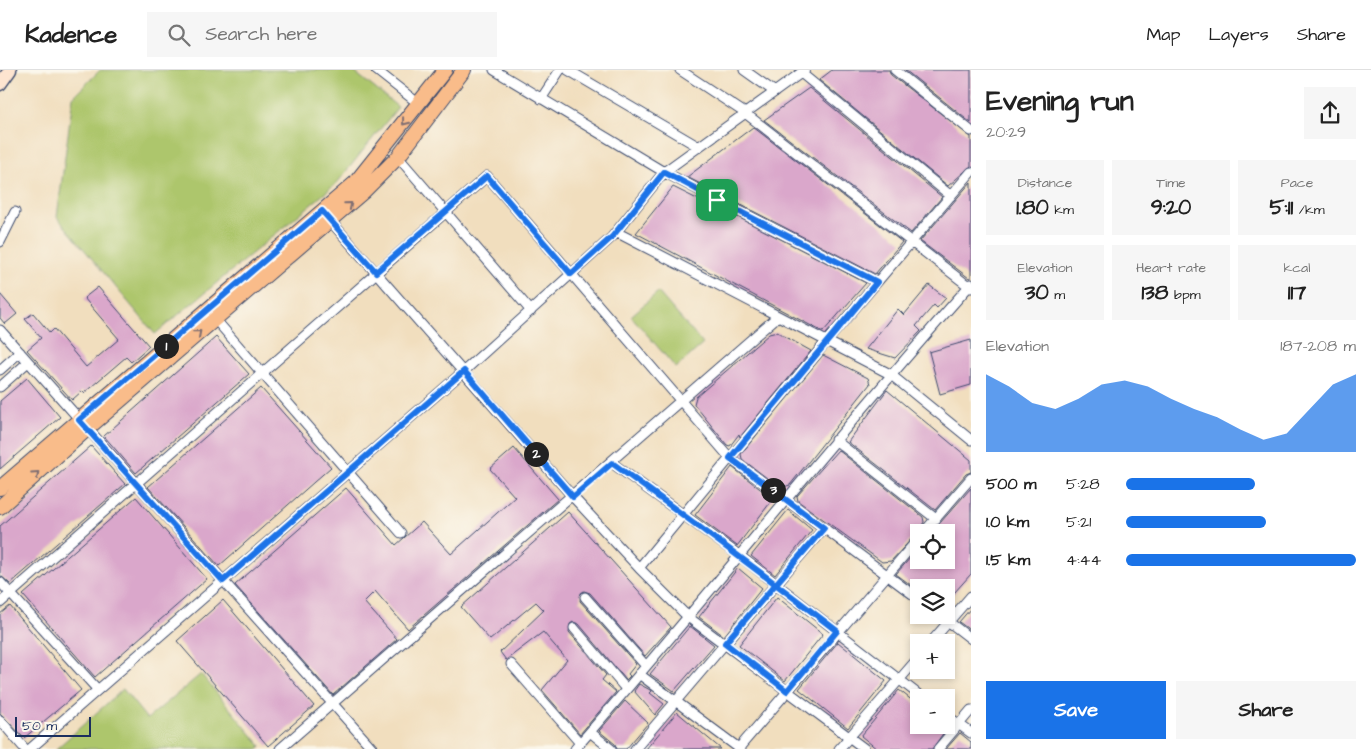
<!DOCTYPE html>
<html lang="en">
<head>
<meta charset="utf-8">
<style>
	body { margin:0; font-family:"Architects Daughter",sans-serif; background:#f6f6f6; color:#222; height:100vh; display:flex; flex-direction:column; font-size:19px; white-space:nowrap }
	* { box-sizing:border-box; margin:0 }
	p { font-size:16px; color:#767676 }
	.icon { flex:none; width:28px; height:28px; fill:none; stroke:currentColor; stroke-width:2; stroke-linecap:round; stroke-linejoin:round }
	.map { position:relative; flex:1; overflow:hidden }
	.drawer { display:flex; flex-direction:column; background:#fff; width:400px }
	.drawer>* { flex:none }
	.controls { position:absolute; left:910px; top:454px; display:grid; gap:10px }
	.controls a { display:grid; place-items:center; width:45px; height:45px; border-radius:0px; background:#fff; box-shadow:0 2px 8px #0003; font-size:25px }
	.scale { position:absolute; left:15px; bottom:12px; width:76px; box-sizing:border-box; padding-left:5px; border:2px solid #1b2f5e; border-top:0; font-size:14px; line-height:18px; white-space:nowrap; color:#1b2f5e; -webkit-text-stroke:4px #fbf7ec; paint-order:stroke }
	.pin { position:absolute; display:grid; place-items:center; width:42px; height:42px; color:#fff; margin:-21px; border-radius:10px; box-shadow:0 2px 8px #0006 }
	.km { position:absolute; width:25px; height:25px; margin:-12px; border-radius:50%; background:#222; color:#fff; font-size:14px; line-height:25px; text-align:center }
	.round { display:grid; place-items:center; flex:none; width:52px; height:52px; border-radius:0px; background:#f6f6f6 }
	.summary { display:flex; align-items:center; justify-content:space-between; height:85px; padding:0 15px }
	h1 { font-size:28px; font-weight:700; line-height:38px }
	.metrics { display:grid; grid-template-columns:repeat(3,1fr); gap:8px; height:85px; padding:5px 15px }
	.metrics div { display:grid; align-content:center; border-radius:0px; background:#f6f6f6; text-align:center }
	.metrics b { font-size:21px; font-weight:700 }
	.metrics small { font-size:14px; font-weight:400 }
	.metrics p { font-size:14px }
	.chart { height:140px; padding:10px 15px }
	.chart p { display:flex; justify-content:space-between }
	.chart svg { width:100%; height:90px; margin-top:5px; fill:#1a73e8; opacity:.7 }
	.primary-button { display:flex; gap:10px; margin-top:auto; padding:10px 15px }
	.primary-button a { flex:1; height:58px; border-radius:0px; background:#1a73e8; color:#fff; font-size:20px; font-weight:700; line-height:58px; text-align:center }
	.primary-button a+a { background:#f6f6f6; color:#222 }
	ul { padding:0 15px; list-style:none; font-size:16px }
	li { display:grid; grid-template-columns:80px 60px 1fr; align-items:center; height:38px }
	li i { height:12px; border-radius:6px; background:#1a73e8 }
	header { display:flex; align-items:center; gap:30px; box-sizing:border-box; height:70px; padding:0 25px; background:#fff; border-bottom:1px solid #e0e0e0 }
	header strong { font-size:24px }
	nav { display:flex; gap:28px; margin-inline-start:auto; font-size:18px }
	.search { width:350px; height:45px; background:#f6f6f6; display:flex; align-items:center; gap:12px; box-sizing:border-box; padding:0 18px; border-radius:0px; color:#767676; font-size:19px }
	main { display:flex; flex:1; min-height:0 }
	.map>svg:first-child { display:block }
</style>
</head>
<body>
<header>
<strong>Kadence</strong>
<div class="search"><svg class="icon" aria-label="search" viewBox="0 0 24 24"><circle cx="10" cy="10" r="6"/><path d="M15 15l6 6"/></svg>Search here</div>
<nav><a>Map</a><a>Layers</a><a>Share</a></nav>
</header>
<main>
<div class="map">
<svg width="971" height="679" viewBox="0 0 971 679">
	<rect width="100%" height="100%" fill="#fbf7ec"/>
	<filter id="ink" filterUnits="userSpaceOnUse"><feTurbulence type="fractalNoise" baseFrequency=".02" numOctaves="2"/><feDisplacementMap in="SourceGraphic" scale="10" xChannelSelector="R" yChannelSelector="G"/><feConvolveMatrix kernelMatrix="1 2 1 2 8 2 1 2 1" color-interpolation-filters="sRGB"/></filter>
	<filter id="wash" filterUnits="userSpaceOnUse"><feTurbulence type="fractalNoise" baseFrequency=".0096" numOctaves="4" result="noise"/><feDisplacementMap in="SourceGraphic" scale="20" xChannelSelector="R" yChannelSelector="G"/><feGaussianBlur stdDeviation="1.12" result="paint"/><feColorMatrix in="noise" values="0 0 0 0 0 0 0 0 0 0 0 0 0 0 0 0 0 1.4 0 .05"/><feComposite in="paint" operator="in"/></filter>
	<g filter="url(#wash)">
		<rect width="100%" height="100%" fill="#f1debe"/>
		<path fill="#adc66c" stroke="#647a65" d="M100,0H352L398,37L337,113L155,264L57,147L73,27Z
			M658,222L703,274L676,298L631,246Z
			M201,604L261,676L258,679H56L123,619L147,649Z"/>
		<g id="blocks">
			<path fill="#daa7cb" d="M832,0H889L891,5L971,67V96L948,116L819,10Z
				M905,0H971V53Z
				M809,18L942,127L911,163L764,50Z
				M753,57L902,172L875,204L687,107Z
				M971,112V208H969L920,171Z
				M673,117L717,139L718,137L866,213L823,262L636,163Z
				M929,215L946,228L937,238L934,235L916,256L921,261L895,288L866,279L898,239L904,245Z
				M98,217L149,276L131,292L126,287L84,323L82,321L72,330L27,280L41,268L25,249L33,243L50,263L54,259L86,297L119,269L84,228Z
				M0,224L17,244L5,254L0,248Z
				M777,262L811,281L740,367L739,364L730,376L727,375L694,334L696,327L769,264Z
				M216,267L249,304L136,403L104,366Z
				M971,270V315L940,324L929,282Z
				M823,285L868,308L870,314L790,415L780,418L742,389L741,384Z
				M27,308L60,347L0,399V331Z
				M261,318L331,397L219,496L148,417Z
				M887,320L971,390V402L966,404L935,440L848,372Z
				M91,376L125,414L10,514L0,505V456Z
				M514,378L558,429L408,559L375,521L364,532L397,569L333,625L235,515L346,418L396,475L422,452L451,484L515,427L490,399Z
				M838,380L923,447L924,452L918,462L891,491L882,492L798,431L797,426Z
				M732,397L773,429L737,476L695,445Z
				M971,418V504L946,532V518H919V521L896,504L919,478V490H946V462H932Z
				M136,427L207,509L95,607L23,525Z
				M788,440L812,460L775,505L751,486Z
				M568,442L671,557L645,586L590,523L584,521L581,523L580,531L636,594L628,604L630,606L626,610L579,554L573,552L570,554L569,562L606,605L602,610L616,622L580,664L542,620L567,590L543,562L506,590L500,582L544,540L536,532L490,570L461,537Z
				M738,498L762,518L724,566L699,547Z
				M777,527L823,564L785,611L739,575Z
				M223,530L314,636L268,676L177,571Z
				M10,536L81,620L24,668L0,643V544Z
				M971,538V561L959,552Z
				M690,556L714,575L674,621L650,604Z
				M838,572L886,611L848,658L799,619Z
				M639,614L652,621L650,623L664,634L655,645L634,621Z
				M899,620L919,636V655H943L947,658L932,679H877L861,666Z
				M625,631L648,653L626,679H617L615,674L599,661Z
				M677,642L721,679H646Z
				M960,663L971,672V679H946Z"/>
		</g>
	</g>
	<g filter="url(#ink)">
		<use href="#blocks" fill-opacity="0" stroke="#3b496c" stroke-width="1"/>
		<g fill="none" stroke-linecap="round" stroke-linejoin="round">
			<g stroke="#3b496c" stroke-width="11">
				<path id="street" d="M376,0L419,34
					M494,0L664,102L877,212
					M568,0L699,77
					M680,0L745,43L971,218
					M744,0L775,22
					M895,0L971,61
					M801,3L951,126
					M541,29L560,0
					M398,87L531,241
					M327,147L573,427L639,498L688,547L865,679
					M616,162L890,304L971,370
					M0,172L15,142
					M215,249L401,463
					M0,260L373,679
					M0,300L20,282
					M0,317L28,292
					M835,370L936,449
					M612,393L740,486L923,628
					M924,462L971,408
					M639,498L826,272L971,102
					M0,512L98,620
					M585,527L646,596
					M0,533L487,106L730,388L919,529
					M940,545L971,569
					M574,558L626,619
					M931,572L971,526
					M511,594L580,673
					M639,604L740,679
					M946,645L971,663
					M0,650L25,679
					M590,662L611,679
					M30,679L464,301L612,167L664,102L805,0
					M280,679L777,247
					M575,679C709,526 835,366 971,214
					M635,679L824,458
					M738,679L919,468
					M839,679L919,587
					M938,679L971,640"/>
			</g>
			<g stroke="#3b496c" stroke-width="15">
				<path id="secondary" d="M0,14L10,0"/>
			</g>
			<g stroke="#3b496c" stroke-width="16">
				<path id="primary" d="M0,418L355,113L445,0
					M0,437L87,359L363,122L398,87L464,0"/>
			</g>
			<use href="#street" stroke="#fff" stroke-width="9"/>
			<use href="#secondary" stroke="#fde4d0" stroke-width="12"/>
			<use href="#primary" stroke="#f9bc8a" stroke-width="14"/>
		</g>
		<defs><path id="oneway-chevron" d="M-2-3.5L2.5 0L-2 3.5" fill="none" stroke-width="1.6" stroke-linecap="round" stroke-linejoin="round" transform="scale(1.25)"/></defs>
		<g stroke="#7f6e72">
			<use href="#oneway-chevron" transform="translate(405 52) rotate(128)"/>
			<use href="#oneway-chevron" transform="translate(349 135) rotate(-40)"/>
			<use href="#oneway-chevron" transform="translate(198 263) rotate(-41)"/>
			<use href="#oneway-chevron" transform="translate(36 404) rotate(-42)"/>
		</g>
	</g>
	<g fill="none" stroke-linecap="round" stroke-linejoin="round" filter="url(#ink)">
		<g stroke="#fff" stroke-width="10">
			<path id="route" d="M717,130L664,102L612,167L571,204L487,106L376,202L322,141L79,350L223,511L464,301L573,427L612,393C688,448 763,504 837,561L787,621L725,573L824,458L730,388L877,212L717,130"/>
		</g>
		<use href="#route" stroke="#1a73e8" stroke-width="6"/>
	</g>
</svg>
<div class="controls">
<a><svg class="icon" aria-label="locate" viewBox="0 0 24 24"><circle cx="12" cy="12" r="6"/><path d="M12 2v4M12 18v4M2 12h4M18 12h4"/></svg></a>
<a><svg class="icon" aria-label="layers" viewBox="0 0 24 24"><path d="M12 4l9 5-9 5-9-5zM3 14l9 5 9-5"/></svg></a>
<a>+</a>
<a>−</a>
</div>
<div class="scale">50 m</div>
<div class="pin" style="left:717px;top:130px;background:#1e9e55"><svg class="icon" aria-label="arrive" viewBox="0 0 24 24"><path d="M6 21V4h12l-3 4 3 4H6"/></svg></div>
<b class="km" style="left:166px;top:276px">1</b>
<b class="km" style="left:536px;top:384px">2</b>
<b class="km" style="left:773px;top:420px">3</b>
</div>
<section class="drawer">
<div class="summary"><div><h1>Evening run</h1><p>20:29</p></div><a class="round"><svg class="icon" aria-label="share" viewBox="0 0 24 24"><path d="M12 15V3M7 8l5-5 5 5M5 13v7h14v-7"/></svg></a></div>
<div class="metrics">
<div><p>Distance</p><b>1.80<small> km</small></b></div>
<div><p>Time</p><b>9:20</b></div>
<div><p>Pace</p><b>5:11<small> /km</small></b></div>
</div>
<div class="metrics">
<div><p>Elevation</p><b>30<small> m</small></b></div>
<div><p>Heart rate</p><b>138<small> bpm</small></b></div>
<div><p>kcal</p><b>117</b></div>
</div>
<div class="chart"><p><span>Elevation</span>187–208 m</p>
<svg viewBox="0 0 160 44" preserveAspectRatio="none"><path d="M0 44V6L10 12L20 20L30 23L40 18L50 11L60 9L70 12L80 18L90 23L100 27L110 33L120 38L130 35L140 23L150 11L160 6V44z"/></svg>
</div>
<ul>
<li><b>500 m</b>5:28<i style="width:56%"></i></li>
<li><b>1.0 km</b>5:21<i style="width:61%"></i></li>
<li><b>1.5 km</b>4:44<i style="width:100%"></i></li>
</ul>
<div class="primary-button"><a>Save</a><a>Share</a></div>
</section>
</main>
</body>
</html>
